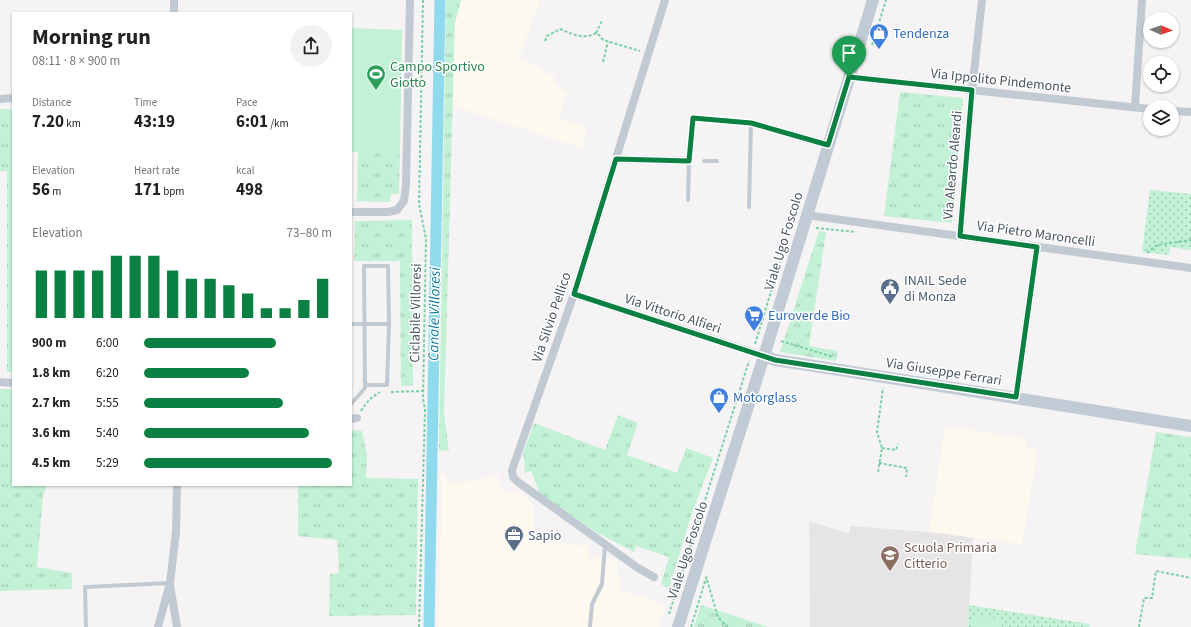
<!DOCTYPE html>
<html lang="en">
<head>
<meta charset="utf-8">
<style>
	body { margin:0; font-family:"Source Sans 3",sans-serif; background:#f2f2f2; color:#222; height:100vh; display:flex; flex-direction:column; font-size:15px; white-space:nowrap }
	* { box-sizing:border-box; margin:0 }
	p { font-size:13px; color:#767676 }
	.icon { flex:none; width:22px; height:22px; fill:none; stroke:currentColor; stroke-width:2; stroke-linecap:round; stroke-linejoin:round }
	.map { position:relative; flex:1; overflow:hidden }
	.sheet { position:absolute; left:12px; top:12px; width:340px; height:474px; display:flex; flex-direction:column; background:#fff; border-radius:0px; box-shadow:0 1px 3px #0004 }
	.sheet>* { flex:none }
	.needle { width:26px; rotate:92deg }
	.fabs { position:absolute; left:1143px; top:12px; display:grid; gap:8px }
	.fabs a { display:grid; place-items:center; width:36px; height:36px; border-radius:50%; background:#fff; box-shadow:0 1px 3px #0004; font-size:20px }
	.pin { position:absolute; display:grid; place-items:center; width:34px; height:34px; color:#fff; margin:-41px -17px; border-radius:50% 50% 50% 0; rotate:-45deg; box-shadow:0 0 4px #0007 }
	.pin .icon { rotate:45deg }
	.round { display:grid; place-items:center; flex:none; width:42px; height:42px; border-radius:21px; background:#f2f2f2 }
	.head { display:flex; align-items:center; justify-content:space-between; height:68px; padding:0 20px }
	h1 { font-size:22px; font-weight:700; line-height:30px }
	.stats { display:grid; grid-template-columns:repeat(3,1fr); gap:6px; height:68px; padding:4px 20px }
	.stats div { display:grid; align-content:center }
	.stats b { font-size:17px; font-weight:700 }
	.stats small { font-size:11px; font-weight:400 }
	.stats p { font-size:11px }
	.chart { height:112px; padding:8px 20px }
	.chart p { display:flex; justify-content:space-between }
	.chart svg { width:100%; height:72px; margin-top:4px; stroke:#0b8043; stroke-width:6 }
	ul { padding:0 20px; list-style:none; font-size:13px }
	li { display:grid; grid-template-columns:64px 48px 1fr; align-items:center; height:30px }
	li i { height:10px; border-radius:5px; background:#0b8043 }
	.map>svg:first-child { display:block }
</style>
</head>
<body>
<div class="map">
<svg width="1191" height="627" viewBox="0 0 1191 627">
	<defs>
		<pattern id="grass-tufts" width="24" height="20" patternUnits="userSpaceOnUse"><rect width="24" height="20" fill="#c3f1d5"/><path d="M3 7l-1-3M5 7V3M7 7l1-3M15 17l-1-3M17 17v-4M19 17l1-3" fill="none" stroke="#a0c6b0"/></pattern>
		<pattern id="park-dots" width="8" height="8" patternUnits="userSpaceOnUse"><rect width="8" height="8" fill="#c3f1d5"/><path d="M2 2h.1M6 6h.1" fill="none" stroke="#a0c6b0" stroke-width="1.8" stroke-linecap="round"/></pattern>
	</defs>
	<rect width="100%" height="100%" fill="#f5f3f3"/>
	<path fill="#fdf9ef" d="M461,0H540L519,58L556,78L553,84L568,92L558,118L587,127L581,148L453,106L455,23Z
		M945,426L1027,439L1025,448L1038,450L1022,544L929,532Z
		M440,469L452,484L498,476L503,490L520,493L533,504L534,539L587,546L590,558L617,559V581L622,583L619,589L665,605L659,627H438L442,495Z"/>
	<path fill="#e6e4e5" d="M809,521L849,534L850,526L929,532L973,538L968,627H810Z"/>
	<path fill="url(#grass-tufts)" d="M446,0H461L455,23L444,413L449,451L439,450Z
		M900,92L963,98L952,223L884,216Z
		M0,109H13V372H7V171H0Z
		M358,152H400L399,194H391L390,202L357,201Z
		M412,220L413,385L401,386L400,261H354L355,221Z
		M819,231L826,232L809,346L838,351L836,361L780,352Z
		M0,389H13V485H47L43,496L37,567L72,573V589L0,591Z
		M618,415L638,423L627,455L677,473L686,448L713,458L691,516L669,589L661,584L669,557L636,546L634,552L596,532L540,494L531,471L524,473L525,465L523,454L534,423L605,450Z
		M351,430L362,431L367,455L366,478L418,479L416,615L329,616L330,574L339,573L337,540L298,536V485H351Z
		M1156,432L1191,437V559L1135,554Z
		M701,605L768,627H694Z"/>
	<path fill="url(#park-dots)" d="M1150,190L1191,194V250L1170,247L1169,255L1142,252Z
		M969,605L1090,624L1089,627H968Z"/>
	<path fill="#c3f1d5" d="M351,28L402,30L400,152H351Z
		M974,615L1003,620L1002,627H972Z"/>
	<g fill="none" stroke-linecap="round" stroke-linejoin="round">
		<path stroke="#90daee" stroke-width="11" d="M429,627L440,0"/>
		<path stroke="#7ad0a6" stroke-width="2" stroke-dasharray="3 2" stroke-linecap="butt" d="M596,33L602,21
			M545,41L547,36L560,29C572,34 583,40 596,33L599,35L603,40L640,51
			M872,45L886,0
			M603,62L608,41
			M816,228L856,232
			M1147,253L1157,245L1191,240
			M781,341L833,357
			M755,344L780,262
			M391,392L424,391
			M361,411C366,402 372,397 380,392
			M882,448L896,450L898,444
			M879,463L907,468L906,477
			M878,472L882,448L877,432L883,388
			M707,580L718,617L727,627
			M669,614L749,361
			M419,627L425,409L423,399L426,239L419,204L423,0
			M691,627L707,575
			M1139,627L1144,598H1152L1156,571L1191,578"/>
		<path stroke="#c1cad2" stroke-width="4" d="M704,161H717
			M688,200L689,161L693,118L751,123L749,207
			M351,324H389L388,266H364L365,388L351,404
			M365,385H387L389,324
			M86,627L85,587L170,583
			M590,627L592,604L602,584L605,545"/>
		<path stroke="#c1cad2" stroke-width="8" d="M174,0V13
			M849,77L1150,109
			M0,99L13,98
			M1135,107L1142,0
			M1172,111L1191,112
			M751,123L828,145
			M616,159L689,161
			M351,212H388L397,210L404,201L406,184L410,0
			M806,215L1191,268
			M960,236L972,90L982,0
			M574,294L764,356
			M0,382L13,383
			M1016,397L1037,247
			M351,419L357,418
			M654,577L638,568L518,482L513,477L512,470L574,294L665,0
			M170,585L177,627
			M158,627L170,583L176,532L177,485"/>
		<path stroke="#c1cbd6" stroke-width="12" d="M764,356L775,360L840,370L1191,426
			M678,627L764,356L873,0"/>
	</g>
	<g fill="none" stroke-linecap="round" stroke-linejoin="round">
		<g stroke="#fff" stroke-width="8">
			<path id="route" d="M849,77L972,90L960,236L1037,247L1016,397L775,360L574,294L616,159L689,161L693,118L751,123L828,145Z"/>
		</g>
		<use href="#route" stroke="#0b8043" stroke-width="5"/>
	</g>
	<defs>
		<g id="shop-pin" transform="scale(1)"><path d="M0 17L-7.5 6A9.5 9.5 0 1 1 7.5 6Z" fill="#3f7fe0" stroke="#fff"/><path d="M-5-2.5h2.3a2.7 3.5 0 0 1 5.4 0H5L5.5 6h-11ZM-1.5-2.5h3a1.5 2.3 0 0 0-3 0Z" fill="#fff"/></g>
		<g id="stadium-pin" transform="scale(1)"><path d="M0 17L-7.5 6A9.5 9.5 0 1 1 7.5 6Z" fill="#2e9e5b" stroke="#fff"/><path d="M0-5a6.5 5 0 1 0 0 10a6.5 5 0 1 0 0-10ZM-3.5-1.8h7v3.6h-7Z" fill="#fff"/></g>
		<g id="civic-pin" transform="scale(1)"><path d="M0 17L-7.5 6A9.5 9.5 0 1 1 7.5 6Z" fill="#5c6f8a" stroke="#fff"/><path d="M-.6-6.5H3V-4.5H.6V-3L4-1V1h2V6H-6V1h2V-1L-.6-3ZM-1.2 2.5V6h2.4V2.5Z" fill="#fff"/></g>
		<g id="supermarket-pin" transform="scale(1)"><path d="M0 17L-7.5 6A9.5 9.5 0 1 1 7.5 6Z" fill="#3f7fe0" stroke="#fff"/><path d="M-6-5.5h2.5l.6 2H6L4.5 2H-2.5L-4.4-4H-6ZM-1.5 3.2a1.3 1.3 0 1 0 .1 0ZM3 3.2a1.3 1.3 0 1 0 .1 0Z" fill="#fff"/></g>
		<g id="office-pin" transform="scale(1)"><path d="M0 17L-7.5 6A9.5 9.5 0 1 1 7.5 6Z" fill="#5c6f8a" stroke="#fff"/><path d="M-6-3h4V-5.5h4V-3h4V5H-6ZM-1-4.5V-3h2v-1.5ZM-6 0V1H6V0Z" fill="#fff"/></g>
		<g id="school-pin" transform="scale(1)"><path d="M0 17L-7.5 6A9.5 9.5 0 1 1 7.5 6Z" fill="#8d6e63" stroke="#fff"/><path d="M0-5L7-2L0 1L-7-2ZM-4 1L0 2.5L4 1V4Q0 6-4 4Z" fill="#fff"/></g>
	</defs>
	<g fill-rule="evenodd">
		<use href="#shop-pin" x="879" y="33"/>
		<use href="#stadium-pin" x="376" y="74"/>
		<use href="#civic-pin" x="890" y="288"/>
		<use href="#supermarket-pin" x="754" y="315"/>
		<use href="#shop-pin" x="719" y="397"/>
		<use href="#office-pin" x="514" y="535"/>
		<use href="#school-pin" x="890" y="555"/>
	</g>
	<g text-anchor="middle" stroke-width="3" stroke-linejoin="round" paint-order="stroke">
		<g font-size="14" fill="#366cbe" stroke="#fff" text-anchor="start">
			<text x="893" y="38">Tendenza</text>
			<text x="768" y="320">Euroverde Bio</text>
			<text x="733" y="402">Motorglass</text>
		</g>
		<g font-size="14" fill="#27864d" stroke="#fff" text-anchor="start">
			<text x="390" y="71">Campo Sportivo<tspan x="390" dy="16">Giotto</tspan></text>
		</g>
		<g font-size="14" fill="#4a5661" stroke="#fff">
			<text transform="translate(1001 80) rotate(6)" y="5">Via Ippolito Pindemonte</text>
			<text transform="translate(952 165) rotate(-85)" y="5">Via Aleardo Aleardi</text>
			<text transform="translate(1036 233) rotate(8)" y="5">Via Pietro Maroncelli</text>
			<text transform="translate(783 241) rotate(-73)" y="5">Viale Ugo Foscolo</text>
			<text transform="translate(415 313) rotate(-89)" y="5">Ciclabile Villoresi</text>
			<text transform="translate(673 313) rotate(18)" y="5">Via Vittorio Alfieri</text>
			<text transform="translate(551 317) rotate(-71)" y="5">Via Silvio Pellico</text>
			<text transform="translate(944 371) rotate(9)" y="5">Via Giuseppe Ferrari</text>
			<text transform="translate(687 550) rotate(-72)" y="5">Viale Ugo Foscolo</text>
		</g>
		<g font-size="14" fill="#4e5e75" stroke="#fff" text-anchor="start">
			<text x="904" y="285">INAIL Sede<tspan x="904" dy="16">di Monza</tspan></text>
			<text x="528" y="540">Sapio</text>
		</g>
		<g font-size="14" fill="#785e54" stroke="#fff" text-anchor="start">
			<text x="904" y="552">Scuola Primaria<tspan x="904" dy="16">Citterio</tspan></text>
		</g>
		<g font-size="15" font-style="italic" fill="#0c7c9b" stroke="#fff">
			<text transform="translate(434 314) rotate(-89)" y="5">Canale Villoresi</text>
		</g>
	</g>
</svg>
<div class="fabs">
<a><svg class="needle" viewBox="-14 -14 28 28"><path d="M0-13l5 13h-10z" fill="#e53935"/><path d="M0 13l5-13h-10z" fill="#767676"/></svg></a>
<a><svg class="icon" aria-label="locate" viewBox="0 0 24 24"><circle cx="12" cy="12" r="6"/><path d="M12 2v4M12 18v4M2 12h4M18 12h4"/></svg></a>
<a><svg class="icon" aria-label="layers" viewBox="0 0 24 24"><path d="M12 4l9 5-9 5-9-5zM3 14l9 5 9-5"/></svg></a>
</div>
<div class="pin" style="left:849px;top:77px;background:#1e9e55"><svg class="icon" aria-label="arrive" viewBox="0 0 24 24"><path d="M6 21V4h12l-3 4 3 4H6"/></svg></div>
<section class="sheet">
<div class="head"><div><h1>Morning run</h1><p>08:11 · 8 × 900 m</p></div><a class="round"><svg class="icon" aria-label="share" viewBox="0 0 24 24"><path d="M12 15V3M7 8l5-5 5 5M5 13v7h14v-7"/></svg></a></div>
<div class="stats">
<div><p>Distance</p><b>7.20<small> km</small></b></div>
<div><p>Time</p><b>43:19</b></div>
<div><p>Pace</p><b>6:01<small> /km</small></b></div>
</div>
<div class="stats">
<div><p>Elevation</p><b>56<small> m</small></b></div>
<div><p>Heart rate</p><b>171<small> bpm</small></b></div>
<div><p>kcal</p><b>498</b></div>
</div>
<div class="chart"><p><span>Elevation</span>73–80 m</p>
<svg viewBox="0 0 160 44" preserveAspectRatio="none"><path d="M5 44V15M15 44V15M25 44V15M35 44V15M45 44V6M55 44V6M65 44V6M75 44V15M85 44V20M95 44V20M105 44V24M115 44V29M125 44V38M135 44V38M145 44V33M155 44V20"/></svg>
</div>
<ul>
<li><b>900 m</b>6:00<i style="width:70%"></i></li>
<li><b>1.8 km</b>6:20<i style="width:56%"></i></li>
<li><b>2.7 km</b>5:55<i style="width:74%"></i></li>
<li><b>3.6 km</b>5:40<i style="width:88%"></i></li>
<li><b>4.5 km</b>5:29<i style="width:100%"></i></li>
</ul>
</section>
</div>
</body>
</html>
